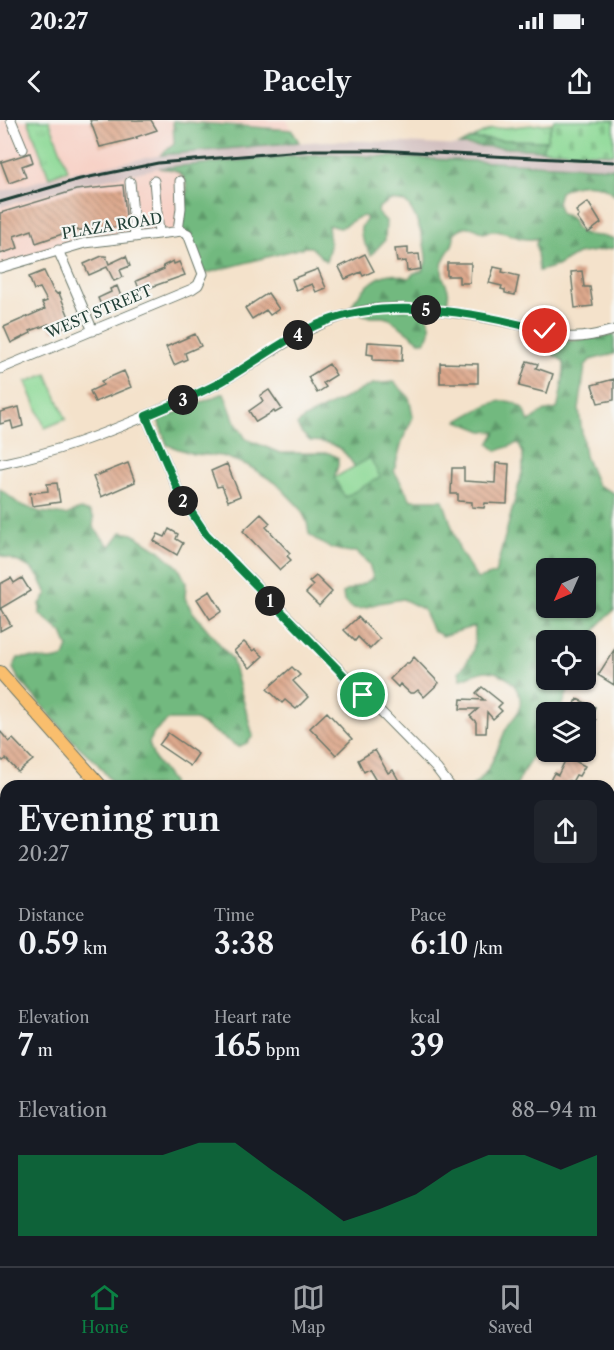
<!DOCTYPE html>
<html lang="en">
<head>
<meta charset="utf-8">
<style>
	body { margin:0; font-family:"Libre Caslon Text",serif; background:#20242c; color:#f1f3f6; height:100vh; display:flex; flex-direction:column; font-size:22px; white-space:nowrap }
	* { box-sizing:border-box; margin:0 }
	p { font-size:20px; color:#9ea1a6 }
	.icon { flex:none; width:33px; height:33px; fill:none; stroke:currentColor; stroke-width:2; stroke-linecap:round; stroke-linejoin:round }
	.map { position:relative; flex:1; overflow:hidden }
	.drawer { position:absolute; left:0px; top:660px; width:615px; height:486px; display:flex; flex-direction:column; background:#171b24; border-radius:18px 18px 0 0; box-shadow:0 2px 4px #0004 }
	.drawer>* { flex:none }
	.needle { width:39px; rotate:225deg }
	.controls { position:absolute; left:536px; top:438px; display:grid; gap:12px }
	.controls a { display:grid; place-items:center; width:60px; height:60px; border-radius:9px; background:#171b24; box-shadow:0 2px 4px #0004; font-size:30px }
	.pin { position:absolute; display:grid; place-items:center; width:51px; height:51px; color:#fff; margin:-26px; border:3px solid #fff; border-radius:50%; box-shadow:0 2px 6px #0007 }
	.km { position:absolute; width:30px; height:30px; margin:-15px; border-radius:50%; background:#222; color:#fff; font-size:16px; line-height:30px; text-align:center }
	.round { display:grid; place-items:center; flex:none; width:63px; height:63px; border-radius:9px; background:#20242c }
	.head { display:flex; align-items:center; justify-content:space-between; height:102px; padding:0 18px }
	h1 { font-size:33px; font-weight:600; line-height:45px }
	.stats { display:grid; grid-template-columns:repeat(3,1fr); gap:9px; height:102px; padding:6px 18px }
	.stats div { display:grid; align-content:center }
	.stats b { font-size:30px; font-weight:600 }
	.stats small { font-size:16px; font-weight:400 }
	.stats p { font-size:16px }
	.chart { height:168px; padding:12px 18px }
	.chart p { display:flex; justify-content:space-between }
	.chart svg { width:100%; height:108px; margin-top:6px; fill:#0b8043; opacity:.7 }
	.status { display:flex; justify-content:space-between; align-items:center; height:42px; padding:0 30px; background:#171b24; direction:ltr }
	.status svg { height:16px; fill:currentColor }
	header { display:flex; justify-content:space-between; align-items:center; height:78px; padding:0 18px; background:#171b24; font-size:27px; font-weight:600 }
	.tabs { display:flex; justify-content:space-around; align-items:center; height:84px; border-top:2px solid #363941; background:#171b24; font-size:16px; color:#9ea1a6 }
	.tabs a { display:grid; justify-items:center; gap:3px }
	.tabs .on { color:#0b8043 }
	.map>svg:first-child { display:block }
</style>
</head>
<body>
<div class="status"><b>20:27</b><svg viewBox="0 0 49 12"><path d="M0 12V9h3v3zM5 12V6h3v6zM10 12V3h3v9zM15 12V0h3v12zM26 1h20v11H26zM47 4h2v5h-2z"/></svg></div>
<header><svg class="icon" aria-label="back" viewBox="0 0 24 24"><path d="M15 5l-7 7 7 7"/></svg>Pacely<svg class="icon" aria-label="share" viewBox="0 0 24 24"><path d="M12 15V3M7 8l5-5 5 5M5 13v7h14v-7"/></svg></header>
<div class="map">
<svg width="614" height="1146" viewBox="0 0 614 1146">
	<defs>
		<pattern id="grass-tufts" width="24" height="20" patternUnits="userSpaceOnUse" patternTransform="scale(1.5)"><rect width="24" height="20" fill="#8dd996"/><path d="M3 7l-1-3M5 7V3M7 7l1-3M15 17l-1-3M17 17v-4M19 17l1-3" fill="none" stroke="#79bb82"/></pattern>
		<pattern id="forest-firs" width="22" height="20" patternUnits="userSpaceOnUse" patternTransform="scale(1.5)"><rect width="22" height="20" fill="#72b97f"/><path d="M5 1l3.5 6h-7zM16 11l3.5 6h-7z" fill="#5d9869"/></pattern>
		<pattern id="cemetery-stones" width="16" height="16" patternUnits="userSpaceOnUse" patternTransform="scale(1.5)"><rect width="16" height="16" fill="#8dd996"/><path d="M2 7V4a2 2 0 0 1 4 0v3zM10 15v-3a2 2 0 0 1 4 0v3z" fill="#79bb82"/></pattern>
		<pattern id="building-back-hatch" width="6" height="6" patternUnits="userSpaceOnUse" patternTransform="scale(1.5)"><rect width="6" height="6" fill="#dda88c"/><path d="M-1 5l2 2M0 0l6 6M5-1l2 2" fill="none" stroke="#b38a73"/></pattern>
	</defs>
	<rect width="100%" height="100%" fill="#f6f6f2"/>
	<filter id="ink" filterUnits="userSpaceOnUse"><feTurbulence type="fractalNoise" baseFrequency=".0167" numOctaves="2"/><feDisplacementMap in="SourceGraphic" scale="12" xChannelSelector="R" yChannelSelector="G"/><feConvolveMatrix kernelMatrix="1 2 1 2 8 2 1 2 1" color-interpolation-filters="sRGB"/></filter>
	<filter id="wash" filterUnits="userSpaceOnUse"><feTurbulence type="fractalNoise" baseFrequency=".008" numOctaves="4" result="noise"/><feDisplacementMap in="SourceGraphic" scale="24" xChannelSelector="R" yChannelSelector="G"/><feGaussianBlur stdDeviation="1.35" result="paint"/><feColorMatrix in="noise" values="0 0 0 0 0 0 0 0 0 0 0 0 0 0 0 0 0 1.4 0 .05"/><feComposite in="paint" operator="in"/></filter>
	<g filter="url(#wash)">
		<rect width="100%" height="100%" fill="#f4e2cb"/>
		<path fill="#f7d1c6" d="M0,0H287L292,10L174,1V24L161,35L67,53L0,72Z
			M199,44L182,111L103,120L0,148V87L83,64L159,48Z"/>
		<path fill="#d2bfbf" d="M324,21H366L614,34V48L381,36L331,34L288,36L159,48L82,64L0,87V72L67,53L161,35L234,27Z"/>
		<path fill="url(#grass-tufts)" stroke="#568b65" stroke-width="1.5" d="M28,0H49L68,50L49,57Z
			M552,3L546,21L471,19L491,9Z
			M6,715V1136L0,1141V721Z"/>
		<path fill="url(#forest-firs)" stroke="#487b5a" stroke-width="1.5" fill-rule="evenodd" d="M173,1L292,10L299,22L161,35L174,24Z
			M471,19L546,21L542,30L459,25Z
			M331,34L614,48V75C602,61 575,62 560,72L557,82L561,94L569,96L574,101V106C588,121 598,112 614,119V128L577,134L557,146L539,151L536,123L538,118C518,124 502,105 483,113C473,106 462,104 454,114C455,128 444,132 442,146C440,165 454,165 446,184L424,194C432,202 433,213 424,222L419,221L390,199L383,197H370L362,194L352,185C359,173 374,156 390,154C395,154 403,157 409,158L414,153L422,151C425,146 427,142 426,137C425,123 416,90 405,82L391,80L379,87L378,93L386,101L385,120L371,135C365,124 354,109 366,101V96L359,97L340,108L328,105L330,126L326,141L311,127H305L203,154L188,114L179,109C183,93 197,59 174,50C169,49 163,49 159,48L288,36Z
			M614,215V234L590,240L585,246L579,290L585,336L597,365L614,373V490L598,506L585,531V520H546V560H572L560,592H546V618L537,627L516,666H472C490,654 497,630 505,611C508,604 514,599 518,592C527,573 507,551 487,551C479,551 469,557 461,559L459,552C474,535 475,529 475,506L443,516L433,511L423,489L403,479L379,483L360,489L352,488L344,481L343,473C354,466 364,466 373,457L369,444L357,432C337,432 324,427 309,414L307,402L300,388L276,363L247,345L222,336L193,334L167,325L158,300L224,273L235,302L246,319L280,333H329L338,338V346L334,358L370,339L355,347C342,326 334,322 310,321L301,312L297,305L305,298L373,264L394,262L409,277L413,297L402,321L394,351L411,380H443L460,431L477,459L495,454L523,349V333L518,323L497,331L489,324L496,312L483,311L458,301C475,292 504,269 523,289C526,292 527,298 529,302L542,292L557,289C559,285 565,248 564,244C562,238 557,238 553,235L552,230L555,225L562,222ZM546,448H585V488H546Z
			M0,369L19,384L40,392L66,395L80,389L90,392L94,398L93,407L110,427L121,412L133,414L160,431L178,447L186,462L185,478L192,491L232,539L253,616L247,623L238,627L196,600H168L154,613L149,623L154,638L172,662L171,666H115L97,643L74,622L18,558L13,548L18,538C36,536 48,544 64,537L68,527L62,513L40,494V484L47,474C35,444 28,446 0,435Z
			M614,879V1009L609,1013V880Z"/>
		<path fill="url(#cemetery-stones)" stroke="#568b65" stroke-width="1.5" d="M554,0H614V34L542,30Z"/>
		<path fill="#8dd996" stroke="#568b65" stroke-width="1.5" d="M47,254L66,299L45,308L26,262Z
			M370,338L380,357L345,377L334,358Z"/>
		<g id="blocks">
			<path fill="url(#building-back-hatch)" d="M90,0H151L157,10L136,17L137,18L100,27Z
				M30,33L33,42L22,46L26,57L9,63L1,42Z
				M123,65L127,106L71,111L36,123L32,110L14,116L18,128L0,134V93L76,70Z
				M588,82L601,103L588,113L577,98L579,96L576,91Z
				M408,128V135L419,134L421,149L407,151L406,141L397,142L395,129Z
				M365,134L374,151L363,156L361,152L345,159L339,147Z
				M102,136H106L109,144L126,136L130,146L120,150L123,157L114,161L107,147L89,155L84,144Z
				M173,141L174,144L179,142L185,155L140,171L136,161L164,149L163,146Z
				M447,143H471L470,163H459V156H447Z
				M494,147L503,149L502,152L519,156L515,175L505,173V170L501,169L502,166L489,163Z
				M318,149L326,168L316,172L312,164L296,170L292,159Z
				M44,151L53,170L57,174L59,173L72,204L52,212L49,204L30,211L31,213L11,223L4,207L45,189L42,183L47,181L40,168L34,170L29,157Z
				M582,151L584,167H590L593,186L575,188L571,152Z
				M117,166L122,179L102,187L98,178L111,172L110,169Z
				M268,173L279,189L270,195L266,190L252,199L245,188Z
				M195,214L201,226L185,233L187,239L174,245L166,227Z
				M368,222L403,224L402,241L373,240V235L367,234Z
				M527,241L538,244L536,248L553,254L547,273L519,266Z
				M440,243L478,244V263H440Z
				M329,244L336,255L323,263L326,267L317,273L308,257Z
				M124,251L131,267L95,282L90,271L103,265L101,261Z
				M614,259V280L598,283L592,265Z
				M269,270L282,289L275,293L274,291L256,302L249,291L263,281L260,276Z
				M19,287L23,306L13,309L11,301L0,304V292Z
				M128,343L135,362L101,377L93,357Z
				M496,343L509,344L507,384L485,383L484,388L472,387V382L458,381V374H451L452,348H464V361L495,363Z
				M227,344L240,376L228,381L222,366L217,367L211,351Z
				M57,363L60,382L32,386L30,373L48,371L47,364Z
				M261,394L270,403L266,407L290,433L287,436L291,440L280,450L243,411Z
				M169,409L178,414L176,419L183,423L177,435L154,421L158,414L165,417Z
				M316,456L332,472L319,486L306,473L313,466L309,462Z
				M11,458L14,463L22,458L30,471L1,488L11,505L0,511V464Z
				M210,471L222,491L210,499L197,479Z
				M358,497L380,519L370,529L358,517L355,521L344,510Z
				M244,522L253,531L255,529L263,536L250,548L234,531Z
				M614,530V565L598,555Z
				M414,537L439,563L424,577L418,570L414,573H410L400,564L398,567L390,559L406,543H409Z
				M292,547L300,555L293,561L308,577L296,589L285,580L282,583L267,569Z
				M482,567L502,583L498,587L502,591L493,599L487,592L486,613H476V602L470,596L478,589H460L461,579L484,580L476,573Z
				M577,579L595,587L591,598L596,600L585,625V592H572Z
				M327,592L352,619L336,635L310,608Z
				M0,611L9,622L13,619L33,640L18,652L6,639L3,641L0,638Z
				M168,613L198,634L190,646L159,625Z
				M375,630L388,653L393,650L399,661L387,666H379L369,649L364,652L358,640Z
				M567,637L585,646L579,656L576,655L572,662L569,661L566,666H547L554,653L558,655Z"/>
		</g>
	</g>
	<g filter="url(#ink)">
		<use href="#blocks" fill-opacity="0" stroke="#6a7769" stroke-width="1.5"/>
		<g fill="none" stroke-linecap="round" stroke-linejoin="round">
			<g stroke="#6a7769" stroke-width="11">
				<path id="minor" d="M11,0L23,29
					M154,61L159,113
					M130,62L135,116
					M178,111L181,88L180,61
					M58,130L93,211
					M0,148L85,123L182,111L188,114L203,154L198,165L192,169L0,249
					M146,296L180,375L206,414L437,649L450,666
					M0,344C57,332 102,315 155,292C177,282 200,274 221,262C269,235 312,199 367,190C406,183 476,195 516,204C534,207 551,215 569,217C584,218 599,214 614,210
					M609,698L614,688
					M609,719L614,721
					M0,739L6,737
					M0,965L6,961
					M76,1140L77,1146
					M183,1146L191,1140
					M391,1146L398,1140"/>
			</g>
			<g stroke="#6a7769" stroke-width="14">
				<path id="major" d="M0,552L101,666
					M533,1140L539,1146"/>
			</g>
			<use href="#minor" stroke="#fff" stroke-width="9"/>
			<use href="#major" stroke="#f9be6d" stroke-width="12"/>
			<path stroke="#1f3d34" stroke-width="3" d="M0,82L80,59L158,43L314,30H375L614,42"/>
		</g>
	</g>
	<g fill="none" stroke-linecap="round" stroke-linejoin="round" filter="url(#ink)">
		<g stroke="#fff" stroke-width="12">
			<path id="route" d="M363,575L206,414L180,375L146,296C171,285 197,275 221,262C256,242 288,216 324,202C390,176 479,193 545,211"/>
		</g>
		<use href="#route" stroke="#0b8043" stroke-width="8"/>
	</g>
	<g text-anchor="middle" stroke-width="4.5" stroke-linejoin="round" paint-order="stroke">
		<g font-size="15" fill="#1f3d34" stroke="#f6f6f2">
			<text transform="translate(112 106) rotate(-9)" y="5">PLAZA ROAD</text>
			<text transform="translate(99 192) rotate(-23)" y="5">WEST STREET</text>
		</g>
	</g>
</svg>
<div class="controls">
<a><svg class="needle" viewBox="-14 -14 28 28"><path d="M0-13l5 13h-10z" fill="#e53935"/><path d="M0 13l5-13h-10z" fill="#9ea1a6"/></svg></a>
<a><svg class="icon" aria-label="locate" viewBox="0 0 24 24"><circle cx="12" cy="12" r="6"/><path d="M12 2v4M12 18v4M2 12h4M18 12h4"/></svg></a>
<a><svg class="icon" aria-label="layers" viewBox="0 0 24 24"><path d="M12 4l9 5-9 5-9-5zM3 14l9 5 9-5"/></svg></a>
</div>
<div class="pin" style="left:363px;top:575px;background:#1e9e55"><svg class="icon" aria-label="arrive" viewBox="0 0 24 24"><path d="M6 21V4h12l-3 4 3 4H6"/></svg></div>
<div class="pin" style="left:545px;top:211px;background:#d93025"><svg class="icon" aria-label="check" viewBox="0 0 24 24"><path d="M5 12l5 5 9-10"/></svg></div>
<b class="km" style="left:270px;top:481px">1</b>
<b class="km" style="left:183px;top:381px">2</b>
<b class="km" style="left:183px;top:280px">3</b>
<b class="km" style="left:298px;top:215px">4</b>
<b class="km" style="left:426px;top:190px">5</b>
<section class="drawer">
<div class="head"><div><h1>Evening run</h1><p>20:27</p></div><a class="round"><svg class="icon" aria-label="share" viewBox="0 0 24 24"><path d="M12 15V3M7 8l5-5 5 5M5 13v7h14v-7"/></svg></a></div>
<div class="stats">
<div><p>Distance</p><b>0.59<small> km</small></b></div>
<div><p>Time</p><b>3:38</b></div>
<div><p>Pace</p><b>6:10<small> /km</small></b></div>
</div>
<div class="stats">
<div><p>Elevation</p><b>7<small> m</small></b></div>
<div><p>Heart rate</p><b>165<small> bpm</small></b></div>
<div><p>kcal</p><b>39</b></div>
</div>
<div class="chart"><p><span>Elevation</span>88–94 m</p>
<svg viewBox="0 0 160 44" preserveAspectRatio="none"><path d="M0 44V11L10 11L20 11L30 11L40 11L50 6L60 6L70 17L80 27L90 38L100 33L110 27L120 17L130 11L140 11L150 17L160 11V44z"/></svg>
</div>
</section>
</div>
<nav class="tabs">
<a class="on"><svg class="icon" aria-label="home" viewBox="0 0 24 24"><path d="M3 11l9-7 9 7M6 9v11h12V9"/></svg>Home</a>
<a><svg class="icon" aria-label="map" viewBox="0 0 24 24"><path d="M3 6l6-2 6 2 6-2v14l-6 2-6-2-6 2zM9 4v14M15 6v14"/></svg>Map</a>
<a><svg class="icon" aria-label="saved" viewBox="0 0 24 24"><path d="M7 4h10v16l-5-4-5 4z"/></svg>Saved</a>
</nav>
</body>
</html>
